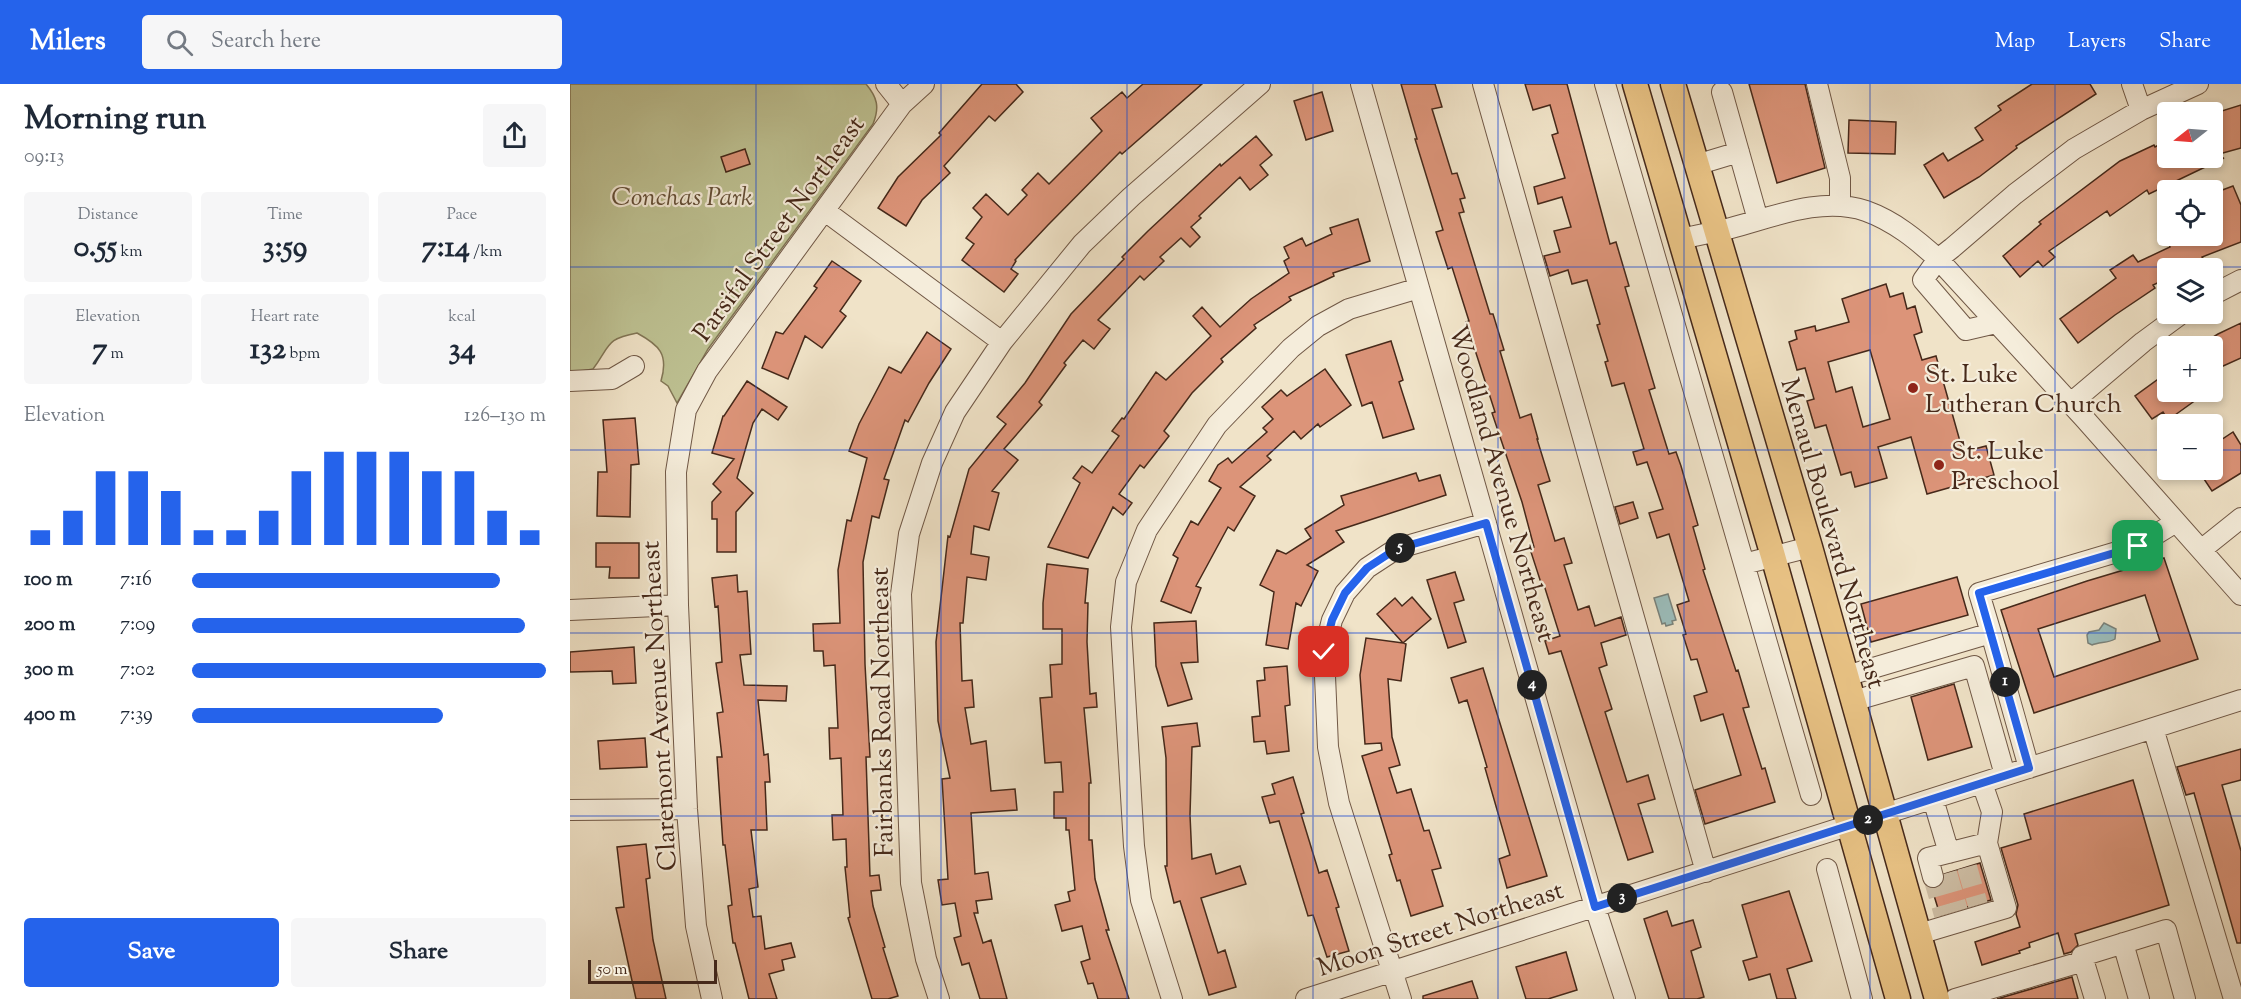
<!DOCTYPE html>
<html lang="en">
<head>
<meta charset="utf-8">
<style>
	body { margin:0; font-family:"Sorts Mill Goudy",serif; background:#f6f6f7; color:#1f2937; height:100vh; display:flex; flex-direction:column; font-size:22px; white-space:nowrap }
	* { box-sizing:border-box; margin:0 }
	p { font-size:20px; color:#747a83 }
	.icon { flex:none; width:33px; height:33px; fill:none; stroke:currentColor; stroke-width:2; stroke-linecap:round; stroke-linejoin:round }
	.map { position:relative; flex:1; overflow:hidden }
	.side { display:flex; flex-direction:column; background:#fff; width:570px }
	.side>* { flex:none }
	.needle { width:39px; rotate:253deg }
	.fabs { position:absolute; left:1587px; top:18px; display:grid; gap:12px }
	.fabs a { display:grid; place-items:center; width:66px; height:66px; border-radius:6px; background:#fff; box-shadow:0 3px 9px #0003; font-size:30px }
	.scale { position:absolute; left:18px; bottom:15px; width:129px; box-sizing:border-box; padding-left:6px; border:3px solid #46291a; border-top:0; font-size:16px; line-height:21px; white-space:nowrap; color:#46291a; -webkit-text-stroke:4px #f5eddb; paint-order:stroke }
	.pin { position:absolute; display:grid; place-items:center; width:51px; height:51px; color:#fff; margin:-26px; border-radius:12px; box-shadow:0 3px 9px #0006 }
	.km { position:absolute; width:30px; height:30px; margin:-15px; border-radius:50%; background:#222; color:#fff; font-size:16px; line-height:30px; text-align:center }
	.round { display:grid; place-items:center; flex:none; width:63px; height:63px; border-radius:6px; background:#f6f6f7 }
	.overview { display:flex; align-items:center; justify-content:space-between; height:102px; padding:0 24px }
	h1 { font-size:33px; font-weight:700; line-height:45px }
	.stats { display:grid; grid-template-columns:repeat(3,1fr); gap:9px; height:102px; padding:6px 24px }
	.stats div { display:grid; align-content:center; border-radius:6px; background:#f6f6f7; text-align:center }
	.stats b { font-size:30px; font-weight:700 }
	.stats small { font-size:16px; font-weight:400 }
	.stats p { font-size:16px }
	.chart { height:168px; padding:12px 24px }
	.chart p { display:flex; justify-content:space-between }
	.chart svg { width:100%; height:108px; margin-top:6px; stroke:#2563eb; stroke-width:6 }
	.action { display:flex; gap:12px; margin-top:auto; padding:12px 24px }
	.action a { flex:1; height:69px; border-radius:6px; background:#2563eb; color:#fff; font-size:24px; font-weight:700; line-height:69px; text-align:center }
	.action a+a { background:#f6f6f7; color:#1f2937 }
	ul { padding:0 24px; list-style:none; font-size:20px }
	li { display:grid; grid-template-columns:96px 72px 1fr; align-items:center; height:45px }
	li i { height:15px; border-radius:8px; background:#2563eb }
	header { display:flex; align-items:center; gap:36px; box-sizing:border-box; height:84px; padding:0 30px; background:#2563eb; color:#fff }
	header strong { font-size:28px }
	nav { display:flex; gap:33px; margin-inline-start:auto; font-size:21px }
	.search { width:420px; height:54px; background:#f6f6f7; display:flex; align-items:center; gap:15px; box-sizing:border-box; padding:0 21px; border-radius:6px; color:#747a83; font-size:22px }
	main { display:flex; flex:1; min-height:0 }
	.map>svg:first-child { display:block }
</style>
</head>
<body>
<header>
<strong>Milers</strong>
<div class="search"><svg class="icon" aria-label="search" viewBox="0 0 24 24"><circle cx="10" cy="10" r="6"/><path d="M15 15l6 6"/></svg>Search here</div>
<nav><a>Map</a><a>Layers</a><a>Share</a></nav>
</header>
<main>
<section class="side">
<div class="overview"><div><h1>Morning run</h1><p>09:13</p></div><a class="round"><svg class="icon" aria-label="share" viewBox="0 0 24 24"><path d="M12 15V3M7 8l5-5 5 5M5 13v7h14v-7"/></svg></a></div>
<div class="stats">
<div><p>Distance</p><b>0.55<small> km</small></b></div>
<div><p>Time</p><b>3:59</b></div>
<div><p>Pace</p><b>7:14<small> /km</small></b></div>
</div>
<div class="stats">
<div><p>Elevation</p><b>7<small> m</small></b></div>
<div><p>Heart rate</p><b>132<small> bpm</small></b></div>
<div><p>kcal</p><b>34</b></div>
</div>
<div class="chart"><p><span>Elevation</span>126–130 m</p>
<svg viewBox="0 0 160 44" preserveAspectRatio="none"><path d="M5 44V38M15 44V30M25 44V14M35 44V14M45 44V22M55 44V38M65 44V38M75 44V30M85 44V14M95 44V6M105 44V6M115 44V6M125 44V14M135 44V14M145 44V30M155 44V38"/></svg>
</div>
<ul>
<li><b>100 m</b>7:16<i style="width:87%"></i></li>
<li><b>200 m</b>7:09<i style="width:94%"></i></li>
<li><b>300 m</b>7:02<i style="width:100%"></i></li>
<li><b>400 m</b>7:39<i style="width:71%"></i></li>
</ul>
<div class="action"><a>Save</a><a>Share</a></div>
</section>
<div class="map">
<svg width="1671" height="915" viewBox="0 0 1671 915">
	<rect width="100%" height="100%" fill="#f0e3c8"/>
	<filter id="stains"><feTurbulence type="fractalNoise" baseFrequency=".00333" numOctaves="4"/><feColorMatrix values="0 0 0 0 .2 0 0 0 0 .09 0 0 0 0 .02 0 0 0 .5 -.17"/></filter>
	<radialGradient id="worn" r=".72"><stop offset=".6" stop-color="#630" stop-opacity="0"/><stop offset="1" stop-color="#630" stop-opacity=".3"/></radialGradient>
	<path fill="#bec293" stroke="#827656" stroke-width="1.5" d="M0,0H296C307,13 310,23 303,40L138,265L107,319L98,302L91,297C99,270 89,261 67,249C35,255 41,261 23,285L0,289Z"/>
	<path fill="#9bbdbb" stroke="#79827b" stroke-width="1.5" d="M1098,510L1106,536L1102,537L1103,540L1096,542L1095,539L1092,540L1084,514Z
		M1534,539L1546,545L1545,555C1539,559 1529,558 1522,561L1518,559L1517,551L1519,548L1529,546Z"/>
	<path fill="#dc9479" stroke="#46291a" stroke-width="1.5" fill-rule="evenodd" d="M412,0H446L453,8L425,37L419,32L374,82L380,89L352,116L336,142L308,124L328,93L371,51L369,49Z
		M573,0H632L552,70L550,68L478,141L445,176L446,177L441,185L448,190L434,208L392,176L404,160L396,154L412,133L403,124L416,110L438,131L457,111L452,106L468,89L479,100L532,47L521,34L552,8L557,14Z
		M831,0H865L872,23L862,25L882,90L887,89L895,114L890,115L894,128L889,129L920,230H923L934,266L930,267L950,334L961,330L968,355H967L980,397L968,401L985,457L994,454L1002,479L994,481L1008,526L1019,522L1025,542L1051,533L1056,551L1031,559L1037,581L1029,584L1042,625L1035,628L1057,698L1078,691L1085,715L1068,720L1083,768L1058,776L991,567L979,570L975,557L990,552L974,501L972,502L960,465L964,463L952,418L922,329L925,328L896,238L899,237L882,183L878,185L866,148L873,146L845,55H847Z
		M955,0H997L1040,160L1046,158L1059,202L1055,203L1085,304L1079,306L1099,370L1106,368L1111,382L1128,441L1123,443L1135,485L1133,486L1166,587L1168,586L1179,623L1173,624L1192,685L1195,684L1205,718L1135,740L1125,706L1171,691L1153,630L1131,637L1124,612L1137,608L1127,575L1121,576L1113,551L1116,550L1107,521L1119,517L1099,450L1087,454L1079,429L1093,425L1077,378L1067,381L1063,368L1074,365L1054,299L1042,302L1035,278L1038,277L1027,241L1030,240L1017,196L1002,200L998,186L980,192L974,172L990,168L984,147L1001,143L992,113L968,120L964,103L995,94L982,51L988,49L980,21L963,26Z
		M1179,0H1235L1255,84L1207,99Z
		M1462,0H1520L1526,10L1446,62L1447,64L1409,93L1374,114L1354,81L1373,69L1378,77L1413,56L1405,44L1431,26L1428,22Z
		M752,8L763,47L736,56L724,17Z
		M1671,21V64L1642,72V30Z
		M1279,36L1326,38L1325,70L1278,69Z
		M686,52L702,71L690,81L698,91L680,106L670,93L629,132L631,134L621,143L630,153L620,163L611,154L590,173L594,177L574,196L570,192L528,236L540,245L524,265L513,256L494,279L496,281L469,318L472,321L434,365L448,376L422,407L429,409L419,446L404,442L401,470L419,473L416,496L397,493L393,539H390L392,597L402,596L404,623L395,624L401,660L416,657L421,707L445,705L447,726L401,729L405,790L418,788L422,815L406,817L408,829H404L413,859L421,856L437,915H410L399,879L392,881L384,854L391,852L385,819L372,821L368,796L378,795L372,695L380,694L368,637L366,558L378,452L380,453L399,385L436,340L427,333L455,299L501,230L554,175L552,173L578,147L650,80L651,82Z
		M1598,56V74H1654L1579,110L1577,106L1540,132L1537,127L1479,167L1485,173L1473,183L1468,177L1450,193L1433,172L1471,140L1469,138L1550,77L1584,61L1585,63Z
		M175,65L180,80L156,88L151,73Z
		M1663,102L1671,121V158L1632,173L1634,176L1616,184H1598V194L1583,201L1585,204L1545,231L1508,259L1490,235L1546,194L1540,186L1563,171L1568,178L1600,163L1594,152H1642V125L1652,121L1647,108Z
		M788,135L800,177L763,189L764,192L719,213L721,216L684,241L686,244L651,275L653,278L622,309L594,347L599,352L574,384L570,381L549,410L562,419L553,431L543,423L518,474L478,463L510,399L503,394L512,382L522,389L549,352L542,347L552,334L554,335L586,288L596,296L641,252L623,232L632,223L650,243L681,215L719,189L714,177L719,174L714,163L732,154L736,162L762,150L760,144Z
		M262,177L291,197L270,227L276,232L252,264L235,252L218,295L192,284L206,248L213,250L247,204L244,202Z
		M1316,200L1320,213L1333,209L1337,225L1345,222L1352,248L1344,251L1352,276L1366,272L1393,368L1416,362L1424,391L1357,410L1341,353L1308,363L1317,394L1285,403L1281,388L1271,391L1256,341L1245,344L1237,317L1244,315L1235,284L1227,286L1219,258L1227,255L1225,247L1245,242L1246,247L1279,238L1272,215ZM1300,266L1320,335L1293,343L1282,303L1266,308L1258,278Z
		M1671,239V274L1642,287V262H1629L1648,250Z
		M357,248L381,265L359,299L338,338L335,336L314,395L319,396L309,434L302,432L293,478L295,580L300,673H296L300,792L309,791L311,806L301,807L303,822L315,863L313,864L328,912L318,915H302L278,834L280,833L275,783H277L276,755L263,756L262,731H273L271,674L260,675L259,644H268L265,581L254,582L253,567H244L243,540L270,539L268,486L277,436L281,437L297,374L279,367L289,340L319,283L331,289Z
		M821,257L833,296L829,298L844,345L813,354L802,318L792,322L776,271Z
		M755,285L781,321L750,343L748,340L731,355L724,347L697,372L701,376L670,403L685,412L664,447L658,443L626,502L631,504L621,529L591,517L608,474L603,471L621,437L628,441L651,404L639,397L648,381L658,374L662,379L697,348L693,344L703,335L692,323L711,306L717,312Z
		M1598,288V308H1637L1598,336L1593,328L1582,335L1565,312Z
		M177,297L217,323L208,336L192,325L183,339L167,394L183,409L166,428V468H147V435H142V418L151,408L143,400L164,375L142,369L153,332H154Z
		M65,334L69,380L61,381L60,433L27,432L28,388H37L33,336Z
		M1663,348L1671,361V389L1642,407L1628,386H1642V362Z
		M846,389L849,397L870,391L876,411L766,447L774,458L737,481L748,487L731,522L726,519L718,565L696,561L704,508L690,501L707,466L716,470L741,454L735,445L774,421L771,412Z
		M1063,418L1068,434L1050,440L1045,423Z
		M26,459H69V494H39L40,483H26Z
		M1594,474L1628,575L1464,629L1431,526L1517,497ZM1575,511L1590,557L1484,593L1468,545Z
		M477,480L518,485L515,519H518L517,558L520,610L526,609L527,623L514,624L521,699H519V756H522L525,795L539,846H536L559,915H528L523,899L518,900L511,878L520,875L512,842L492,847L485,821L500,817L498,808L505,806L499,746H496V734H484V708H493L491,678L475,679L470,614L482,613L480,581L492,580V545H473V519Z
		M885,488L894,516L884,519L896,558L878,564L857,496Z
		M167,491L168,508L177,507L181,570L170,571L174,601L217,602L216,617L188,616L194,671L198,670L200,698H195L197,746H181L188,803L179,805L183,833L191,832L195,865L221,859L225,873L212,876L214,886L199,890L207,915H179L165,859H163L158,822L162,821L155,761H153L147,673H152L147,629L153,628L146,579L152,578L148,522L145,523L142,494Z
		M1387,493L1398,531L1301,558L1291,520Z
		M842,513L861,535L833,559L836,560L831,597L818,595L822,653L830,681L819,684L827,709L841,705L854,747L859,746L871,784L862,786L873,822L841,832L830,796L827,797L819,771L822,770L792,672L812,666L811,659L795,660L790,591L796,554L833,559L807,530L825,514L832,522Z
		M626,537L628,578L611,579L622,615L598,622L586,582L584,539Z
		M64,563L66,599L43,600L42,587L0,588V568Z
		M717,582L720,621L715,622L719,667L697,670L695,657L684,658L682,633L690,632L687,597L695,596L694,584Z
		M913,584L977,792L937,804L929,775L940,771L915,684L917,683L897,616L889,619L881,594Z
		M1384,600L1402,663L1358,676L1341,613Z
		M627,639L630,662L622,663L620,731L622,775L641,770L646,790L670,782L676,800L631,814L648,869L655,866L666,903L639,911L610,817L604,819L595,782H597L596,674L592,643Z
		M75,654L77,683L30,685L28,657Z
		M1671,665V696L1652,701L1671,767V859H1667L1624,709L1616,711L1607,683Z
		M723,693L734,729L731,730L749,789L757,786L769,823L766,824L779,867L757,873L743,831L738,832L709,737L700,739L692,713L705,710L702,700Z
		M1563,696L1599,821L1505,850L1508,861L1501,868L1494,870L1488,849L1459,859L1460,863L1449,867L1450,869L1412,881L1405,858L1450,843L1446,830L1448,821L1431,764L1461,755L1454,730Z
		M76,760L80,794L76,795L83,856L96,915H66L46,824L54,823L47,763Z
		M1410,779L1421,816L1370,831L1362,805L1372,801L1374,790Z
		M1219,807L1242,877L1217,885L1226,915H1207L1200,890L1179,896L1173,877L1187,873L1172,821Z
		M1097,827L1102,842L1123,836L1131,863L1121,867L1134,913L1127,915H1099L1074,835Z
		M996,868L1007,906L978,915H956L946,883Z
		M1502,893L1508,915H1427Z
		M902,897L908,915H853V912Z"/>
	<g fill="none" stroke-linecap="round" stroke-linejoin="round">
		<path stroke="#cebea5" stroke-width="20" stroke-dasharray="20 10" stroke-linecap="butt" d="M1397,783L1408,821
			M1377,789L1388,827
			M1363,793L1374,831"/>
		<g stroke="#705846" stroke-width="22">
			<path id="minor" d="M316,0L332,20
				M791,0L1025,823L1055,915
				M913,0L1136,788
				M1035,0L1241,711
				M1247,0L1270,94V122
				M1562,0L1571,26
				M1152,8L1188,136
				M1126,81L1169,68
				M255,127L432,258
				M1111,155C1128,151 1145,148 1161,144C1203,133 1252,112 1296,127C1324,137 1347,156 1368,175L1514,334L1671,511
				M1642,211L1671,196
				M1426,239L1396,246L1353,196L1368,175L1382,164L1445,110L1504,65L1571,26L1628,0
				M0,297L42,295L64,282
				M1501,319L1573,258L1611,230
				M1631,466L1671,434
				M1174,480L1240,463
				M0,526L108,521
				M1421,549L1459,684
				M1276,592L1421,549L1409,509L1567,462L1606,438
				M1283,617L1404,582L1435,691
				M1583,644L1664,915
				M1412,699L1422,728L1417,759
				M1363,715L1379,769
				M0,726L117,725
				M1257,785L1292,915
				M1349,850L1436,824L1417,759L1358,774L1363,793
				M1553,859L1569,915
				M142,915L126,842L117,725L108,521L106,388L116,326L137,287L332,20L354,0
				M369,915L356,875L341,799L331,510L339,450L362,379L385,328L432,258L512,160L561,113L690,0
				M602,915L571,816L564,762L551,543L556,498L577,446L647,341L721,264L748,242L779,225L849,204
				M736,915L1671,616
				M831,915L769,719L758,663L754,568L762,536L775,509L797,484L826,465L916,439
				M1385,915L1514,877
				M1525,915L1512,872L1596,846L1615,915"/>
		</g>
		<g stroke="#46291a" stroke-width="27">
			<path id="major" d="M1065,0L1203,472L1328,915
				M1103,0L1240,463L1367,915"/>
		</g>
		<use href="#minor" stroke="#f5eddb" stroke-width="20"/>
		<use href="#major" stroke="#e8c284" stroke-width="24"/>
	</g>
	<g fill="none" stroke-linecap="round" stroke-linejoin="round">
		<g stroke="#fff" stroke-width="12">
			<path id="route" d="M754,568L762,536L775,509L797,484L826,465L916,439L1025,823L1459,684L1409,509L1568,462"/>
		</g>
		<use href="#route" stroke="#2563eb" stroke-width="8"/>
	</g>
	<path fill="none" stroke="#1d4ed8" stroke-width="1.5" stroke-opacity="0.55" d="M186,0V915M371,0V915M557,0V915M743,0V915M928,0V915M1114,0V915M1300,0V915M1485,0V915M0,183H1671M0,366H1598M1642,366H1671M0,549H1671M0,732H1671"/>
	<g fill="#8f2418" stroke="#f5eddb" stroke-width="2">
		<circle cx="1343" cy="304" r="6"/>
		<circle cx="1369" cy="381" r="6"/>
	</g>
	<g text-anchor="middle" stroke-width="4.5" stroke-linejoin="round" paint-order="stroke">
		<g font-size="26" font-style="italic" fill="#644f38" stroke="#f5eddb">
			<text x="112" y="121">Conchas Park</text>
		</g>
		<g font-size="26" fill="#46291a" stroke="#f5eddb">
			<text transform="translate(208 144) rotate(-54)" y="9">Parsifal Street Northeast</text>
			<text transform="translate(933 399) rotate(74)" y="9">Woodland Avenue Northeast</text>
			<text transform="translate(1264 449) rotate(74)" y="9">Menaul Boulevard Northeast</text>
			<text transform="translate(88 622) rotate(-93)" y="9">Claremont Avenue Northeast</text>
			<text transform="translate(311 628) rotate(-91)" y="9">Fairbanks Road Northeast</text>
			<text transform="translate(870 844) rotate(-18)" y="9">Moon Street Northeast</text>
		</g>
		<g font-size="26" fill="#46291a" stroke="#f5eddb" text-anchor="start">
			<text x="1355" y="298">St. Luke<tspan x="1355" dy="30">Lutheran Church</tspan></text>
			<text x="1381" y="375">St. Luke<tspan x="1381" dy="30">Preschool</tspan></text>
		</g>
	</g>
	<rect width="100%" height="100%" filter="url(#stains)"/>
	<rect width="100%" height="100%" fill="url(#worn)"/>
</svg>
<div class="fabs">
<a><svg class="needle" viewBox="-14 -14 28 28"><path d="M0-13l5 13h-10z" fill="#e53935"/><path d="M0 13l5-13h-10z" fill="#747a83"/></svg></a>
<a><svg class="icon" aria-label="locate" viewBox="0 0 24 24"><circle cx="12" cy="12" r="6"/><path d="M12 2v4M12 18v4M2 12h4M18 12h4"/></svg></a>
<a><svg class="icon" aria-label="layers" viewBox="0 0 24 24"><path d="M12 4l9 5-9 5-9-5zM3 14l9 5 9-5"/></svg></a>
<a>+</a>
<a>−</a>
</div>
<div class="scale">50 m</div>
<div class="pin" style="left:1568px;top:462px;background:#1e9e55"><svg class="icon" aria-label="arrive" viewBox="0 0 24 24"><path d="M6 21V4h12l-3 4 3 4H6"/></svg></div>
<div class="pin" style="left:754px;top:568px;background:#d93025"><svg class="icon" aria-label="check" viewBox="0 0 24 24"><path d="M5 12l5 5 9-10"/></svg></div>
<b class="km" style="left:1435px;top:598px">1</b>
<b class="km" style="left:1298px;top:736px">2</b>
<b class="km" style="left:1052px;top:814px">3</b>
<b class="km" style="left:962px;top:601px">4</b>
<b class="km" style="left:830px;top:464px">5</b>
</div>
</main>
</body>
</html>
